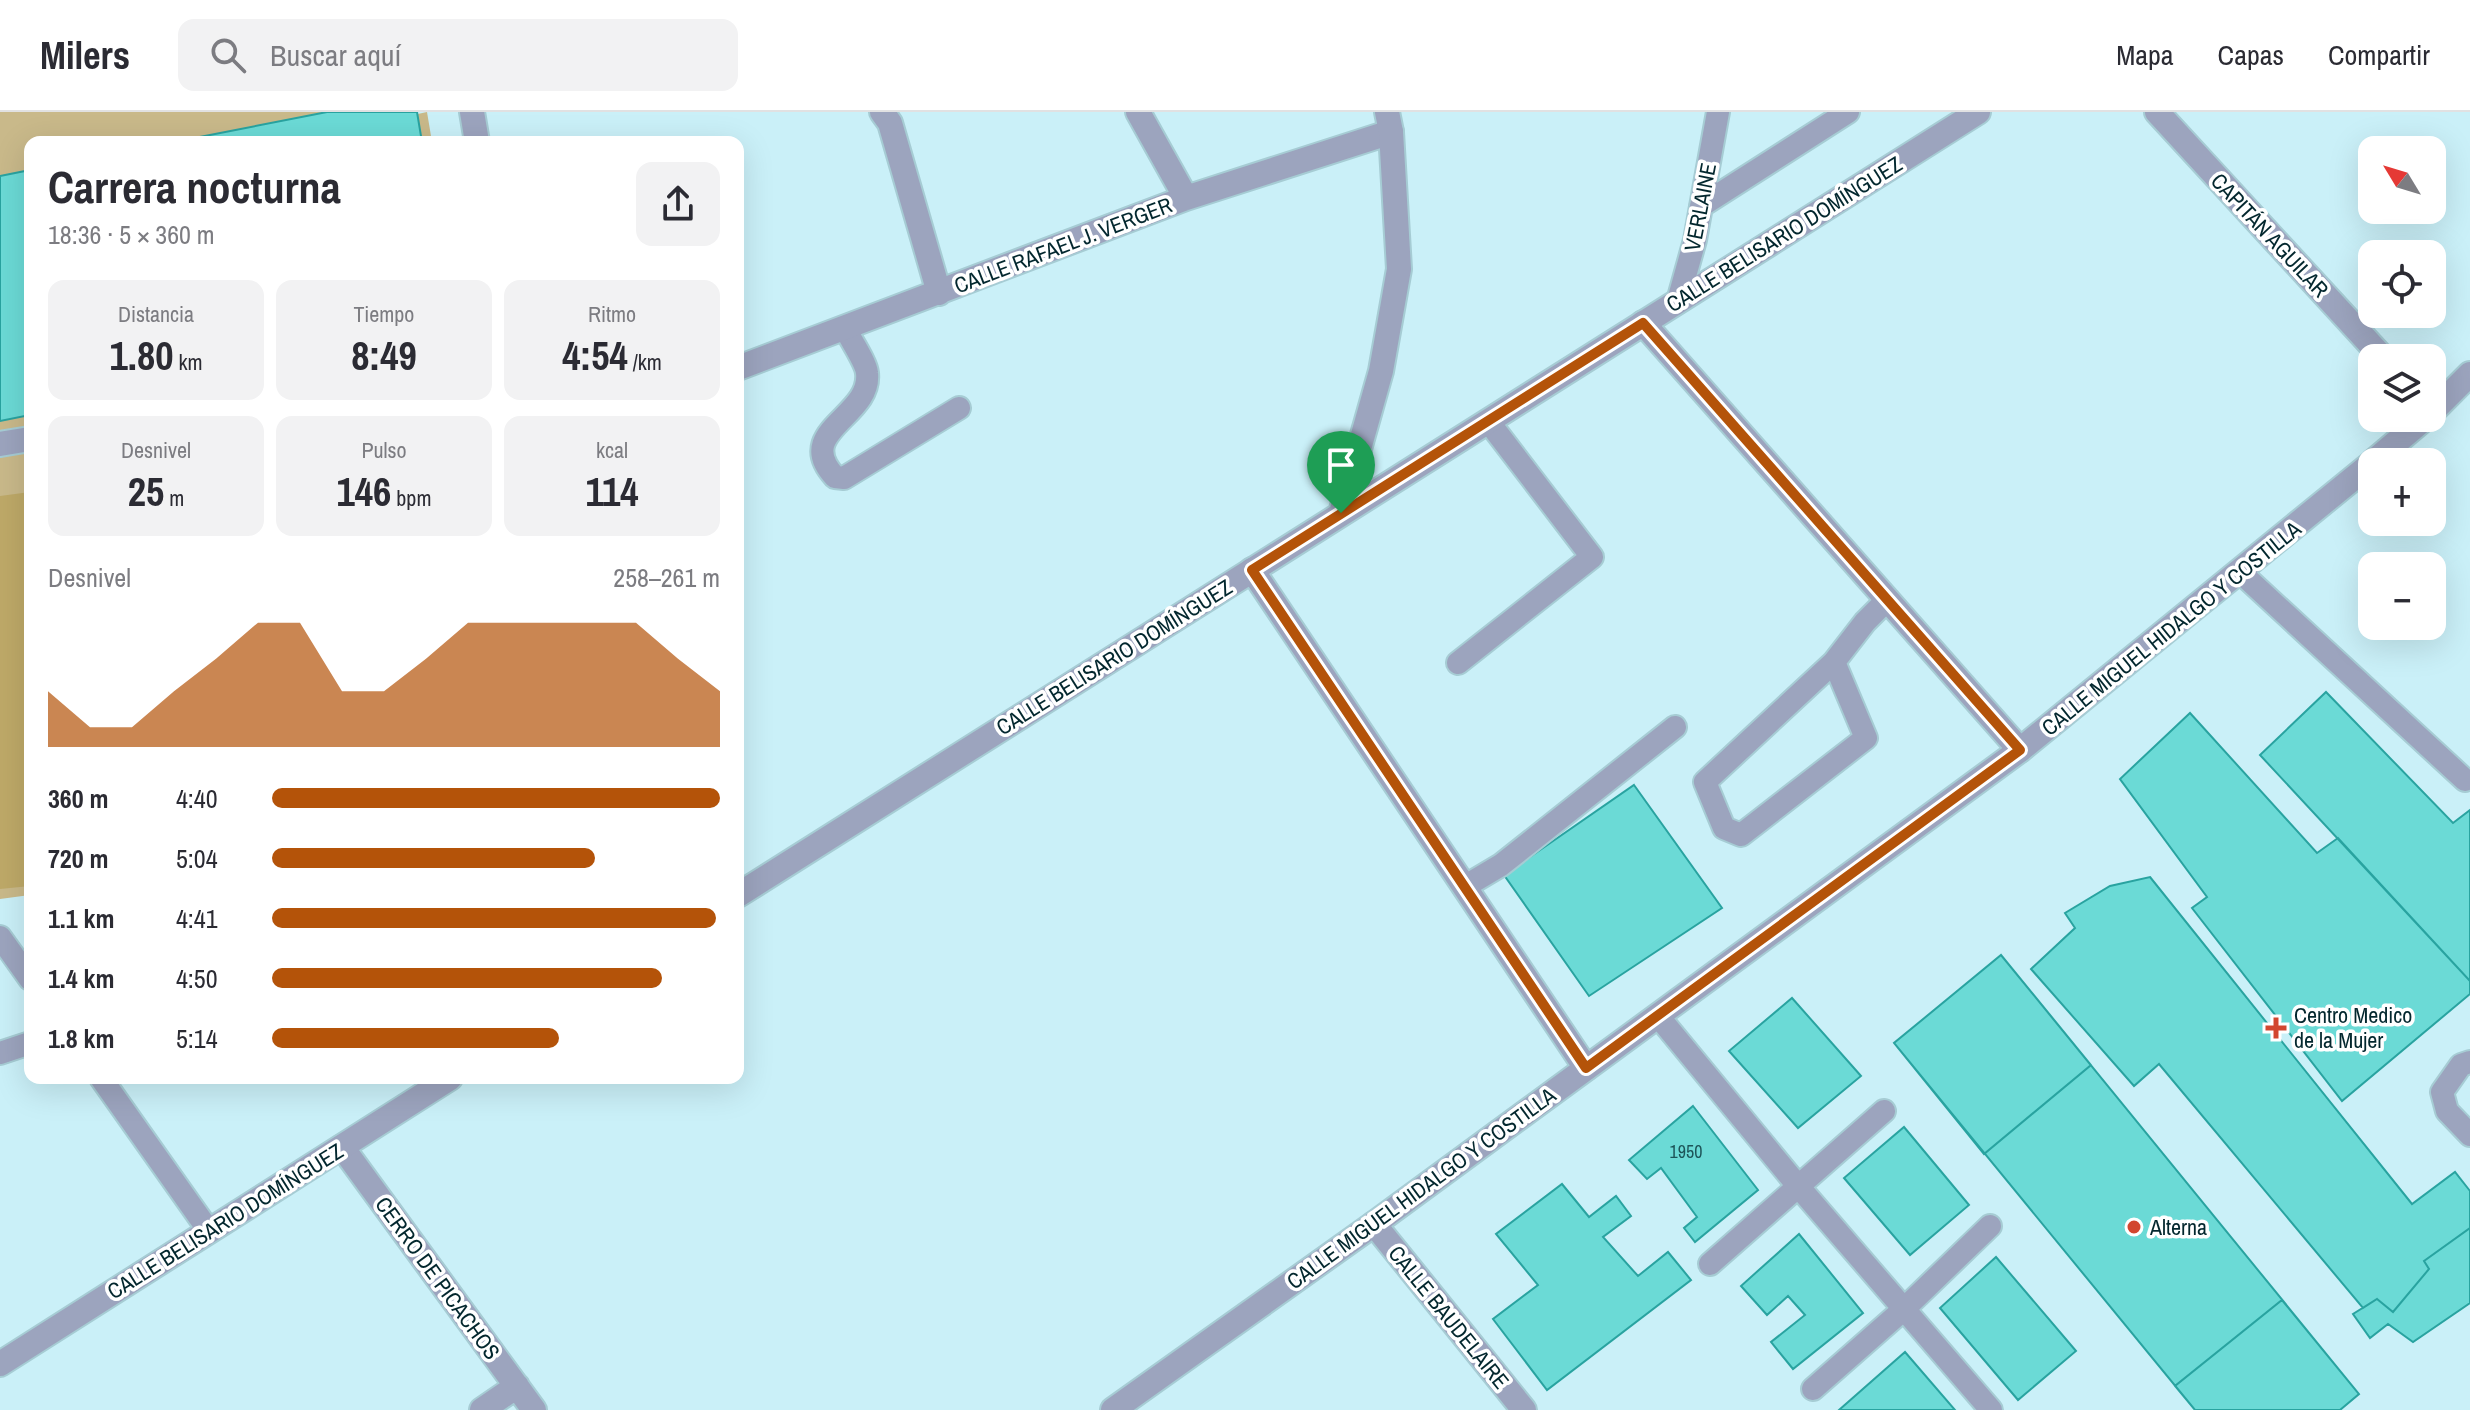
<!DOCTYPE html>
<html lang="es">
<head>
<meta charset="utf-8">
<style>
	body { margin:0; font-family:"Archivo Narrow",sans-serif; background:#f2f2f3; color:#2b2b33; height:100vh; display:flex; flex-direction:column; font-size:30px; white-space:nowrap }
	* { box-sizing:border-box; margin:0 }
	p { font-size:26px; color:#7c7c81 }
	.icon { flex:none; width:44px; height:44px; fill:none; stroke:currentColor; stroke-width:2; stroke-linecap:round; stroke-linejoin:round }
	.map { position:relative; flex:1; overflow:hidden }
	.sheet { position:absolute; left:24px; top:24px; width:720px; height:948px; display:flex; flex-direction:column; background:#fff; border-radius:16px; box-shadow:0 8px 32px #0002 }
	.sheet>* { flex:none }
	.needle { width:52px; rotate:308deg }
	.tools { position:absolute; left:2358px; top:24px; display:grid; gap:16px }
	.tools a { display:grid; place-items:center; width:88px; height:88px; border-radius:16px; background:#fff; box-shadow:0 8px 32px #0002; font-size:40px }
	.pin { position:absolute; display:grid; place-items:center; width:68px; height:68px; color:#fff; margin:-82px -34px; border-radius:50% 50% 50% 0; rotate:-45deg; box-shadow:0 0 8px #0007 }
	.pin .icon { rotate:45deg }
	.round { display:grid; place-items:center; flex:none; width:84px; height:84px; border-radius:16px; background:#f2f2f3 }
	.overview { display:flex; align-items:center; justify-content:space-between; height:136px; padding:0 24px }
	h1 { font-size:44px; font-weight:800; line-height:60px }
	.stats { display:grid; grid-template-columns:repeat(3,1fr); gap:12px; height:136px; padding:8px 24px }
	.stats div { display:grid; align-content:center; border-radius:16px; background:#f2f2f3; text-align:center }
	.stats b { font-size:40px; font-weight:800 }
	.stats small { font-size:22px; font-weight:400 }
	.stats p { font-size:22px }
	.chart { height:224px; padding:16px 24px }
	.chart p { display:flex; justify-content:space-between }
	.chart svg { width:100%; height:144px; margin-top:8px; fill:#b45309; opacity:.7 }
	ul { padding:0 24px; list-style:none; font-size:26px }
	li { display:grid; grid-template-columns:128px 96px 1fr; align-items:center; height:60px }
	li i { height:20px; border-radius:10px; background:#b45309 }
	header { display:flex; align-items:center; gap:48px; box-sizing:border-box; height:112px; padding:0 40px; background:#fff; border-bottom:2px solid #e1e1e2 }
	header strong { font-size:38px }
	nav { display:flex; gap:44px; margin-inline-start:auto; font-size:28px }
	.search { width:560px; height:72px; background:#f2f2f3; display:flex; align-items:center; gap:20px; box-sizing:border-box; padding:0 28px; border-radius:16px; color:#7c7c81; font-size:30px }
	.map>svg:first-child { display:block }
</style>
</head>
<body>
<header>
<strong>Milers</strong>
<div class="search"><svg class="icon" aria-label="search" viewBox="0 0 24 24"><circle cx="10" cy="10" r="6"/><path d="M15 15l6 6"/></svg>Buscar aquí</div>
<nav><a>Mapa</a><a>Capas</a><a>Compartir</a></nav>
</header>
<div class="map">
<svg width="2470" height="1298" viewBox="0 0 2470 1298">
	<rect width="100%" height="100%" fill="#caf0f8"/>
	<path fill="#c9b98a" d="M0,0H413V3L427,0L432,30H30V783L0,787Z"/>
	<path fill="#bea968" d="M30,380V774L0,777V384Z"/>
	<path fill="#6bdad6" stroke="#29a3a0" stroke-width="2" d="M327,0H417L422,30H174Z
		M30,58V303L0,309V64Z
		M2326,580L2453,711L2470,698V869L2260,643Z
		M2190,601L2317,741L2338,726L2470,869V882L2342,989L2192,796L2207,785L2120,667Z
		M1634,673L1722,796L1589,884L1504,763Z
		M2150,765L2412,1092L2455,1060L2470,1079V1116L2424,1149L2429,1157L2393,1200L2377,1187L2363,1196L2159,952L2134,974L2031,857L2075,816L2065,801L2110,774Z
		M2001,843L2359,1282L2340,1298H2195L1894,931Z
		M2001,843L2091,953L1984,1042L1894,931Z
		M1792,886L1861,964L1798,1016L1729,939Z
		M1693,994L1758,1078L1695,1130L1684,1116L1697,1105L1661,1056L1647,1067L1629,1048Z
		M1904,1015L1969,1093L1910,1143L1844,1066Z
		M1562,1072L1589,1105L1616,1084L1631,1104L1603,1125L1638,1164L1668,1140L1691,1168L1547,1278L1493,1207L1538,1173L1496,1122Z
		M2470,1116V1191L2413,1230L2388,1212L2370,1226L2353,1202L2377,1187L2393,1200L2429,1157L2424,1149Z
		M1799,1122L1863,1201L1793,1257L1771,1230L1805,1203L1788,1184L1767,1203L1741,1174Z
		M1996,1145L2076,1239L2018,1288L1940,1196Z
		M2282,1188L2359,1282L2340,1298H2195L2175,1274Z
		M1905,1240L1955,1298H1839Z"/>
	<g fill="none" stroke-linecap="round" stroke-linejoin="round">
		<g stroke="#a6ccd4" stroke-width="26">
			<path id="service" d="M1701,94L1848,0
				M1678,189L1695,128L1718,0
				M845,216C850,227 866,250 867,261C872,305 792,319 835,365L844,366L959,296
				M2240,460L2465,668
				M1834,550L1866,626L1741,723L1724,716L1705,670L1834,550L1865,510L1886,489
				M1458,551L1592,445L1488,309
				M1464,775L1501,753L1675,615
				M0,825L30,867
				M1658,904L1798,1074L1991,1298
				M0,941L30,931
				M2470,950L2461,953L2442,980L2447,999L2470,1023
				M101,966L209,1119
				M1710,1152L1884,999
				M1813,1277L1904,1197L1990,1114"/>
		</g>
		<g stroke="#a6ccd4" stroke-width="28">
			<path id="minor" d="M472,0L477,30
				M882,0L890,11L939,181
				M1138,0L1186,86
				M1643,211L2020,638
				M738,256L1186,86L1391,20
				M0,332L30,327
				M1252,458L1586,956
				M342,1035L534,1298
				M1374,1112L1524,1298
				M482,1298L517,1274"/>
		</g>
		<g stroke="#a6ccd4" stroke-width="28">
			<path id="tertiary" d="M2157,0L2383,246
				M2432,300L2470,262
				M2373,350L2425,306
				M1341,401L1381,259L1399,157L1391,20L1387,0
				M738,783L1978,0
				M0,1252L450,966
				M1113,1298L1374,1112L2020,638L2372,351"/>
		</g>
		<use href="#service" stroke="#9ca4be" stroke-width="22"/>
		<use href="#minor" stroke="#9ca4be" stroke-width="24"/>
		<use href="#tertiary" stroke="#9ca4be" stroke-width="24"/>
	</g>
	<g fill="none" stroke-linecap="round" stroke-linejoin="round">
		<g stroke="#fff" stroke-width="16">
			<path id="route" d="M1643,211L2020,638L1586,956L1252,458Z"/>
		</g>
		<use href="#route" stroke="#b45309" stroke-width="10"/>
	</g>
	<g fill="#d2462f" stroke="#fff" stroke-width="3">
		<path d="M2272 904h8v8h8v8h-8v8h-8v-8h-8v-8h8z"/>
		<circle cx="2134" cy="1115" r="8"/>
	</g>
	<g text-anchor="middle" stroke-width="7" stroke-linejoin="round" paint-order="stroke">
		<g font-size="18" fill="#1d5458">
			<text x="1686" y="1046">1950</text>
		</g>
		<g font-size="22" fill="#03272e" stroke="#fff">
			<text transform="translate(1700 95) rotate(-79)" y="8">VERLAINE</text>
			<text transform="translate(1784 122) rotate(-32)" y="8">CALLE BELISARIO DOMÍNGUEZ</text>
			<text transform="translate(2270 123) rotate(47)" y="8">CAPITÁN AGUILAR</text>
			<text transform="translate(1063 133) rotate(-21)" y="8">CALLE RAFAEL J. VERGER</text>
			<text transform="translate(2171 516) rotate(-39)" y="8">CALLE MIGUEL HIDALGO Y COSTILLA</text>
			<text transform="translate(1114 545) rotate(-32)" y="8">CALLE BELISARIO DOMÍNGUEZ</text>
			<text transform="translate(1421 1076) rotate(-36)" y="8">CALLE MIGUEL HIDALGO Y COSTILLA</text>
			<text transform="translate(225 1109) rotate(-32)" y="8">CALLE BELISARIO DOMÍNGUEZ</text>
			<text transform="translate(438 1166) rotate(54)" y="8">CERRO DE PICACHOS</text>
			<text transform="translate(1449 1205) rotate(51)" y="8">CALLE BAUDELAIRE</text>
		</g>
		<g font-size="22" fill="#03272e" stroke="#fff" text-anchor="start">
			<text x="2294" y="911">Centro Medico<tspan x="2294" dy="25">de la Mujer</tspan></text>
			<text x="2150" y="1123">Alterna</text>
		</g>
	</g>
</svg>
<div class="tools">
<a><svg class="needle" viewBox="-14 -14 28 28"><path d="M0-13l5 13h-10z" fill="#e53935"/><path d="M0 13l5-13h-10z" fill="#7c7c81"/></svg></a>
<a><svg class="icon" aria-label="locate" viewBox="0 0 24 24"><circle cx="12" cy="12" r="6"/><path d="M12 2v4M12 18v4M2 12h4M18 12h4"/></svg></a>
<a><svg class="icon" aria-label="layers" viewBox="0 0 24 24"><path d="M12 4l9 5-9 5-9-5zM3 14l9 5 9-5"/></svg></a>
<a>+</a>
<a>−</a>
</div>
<div class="pin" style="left:1341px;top:401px;background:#1e9e55"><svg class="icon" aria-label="arrive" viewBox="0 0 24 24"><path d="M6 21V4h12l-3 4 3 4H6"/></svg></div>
<section class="sheet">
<div class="overview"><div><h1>Carrera nocturna</h1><p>18:36 · 5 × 360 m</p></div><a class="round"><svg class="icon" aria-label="share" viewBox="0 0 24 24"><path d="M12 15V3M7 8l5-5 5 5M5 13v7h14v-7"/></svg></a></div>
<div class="stats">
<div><p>Distancia</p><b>1.80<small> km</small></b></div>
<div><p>Tiempo</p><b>8:49</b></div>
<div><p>Ritmo</p><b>4:54<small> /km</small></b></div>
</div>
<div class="stats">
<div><p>Desnivel</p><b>25<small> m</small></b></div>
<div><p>Pulso</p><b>146<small> bpm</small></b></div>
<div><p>kcal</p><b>114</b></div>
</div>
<div class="chart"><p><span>Desnivel</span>258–261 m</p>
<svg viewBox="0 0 160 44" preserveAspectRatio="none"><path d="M0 44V27L10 38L20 38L30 27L40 17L50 6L60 6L70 27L80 27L90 17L100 6L110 6L120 6L130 6L140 6L150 17L160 27V44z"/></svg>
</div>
<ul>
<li><b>360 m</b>4:40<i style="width:100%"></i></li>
<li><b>720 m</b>5:04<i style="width:72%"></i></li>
<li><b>1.1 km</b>4:41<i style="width:99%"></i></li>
<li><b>1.4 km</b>4:50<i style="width:87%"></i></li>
<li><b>1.8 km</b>5:14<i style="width:64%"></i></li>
</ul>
</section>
</div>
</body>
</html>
